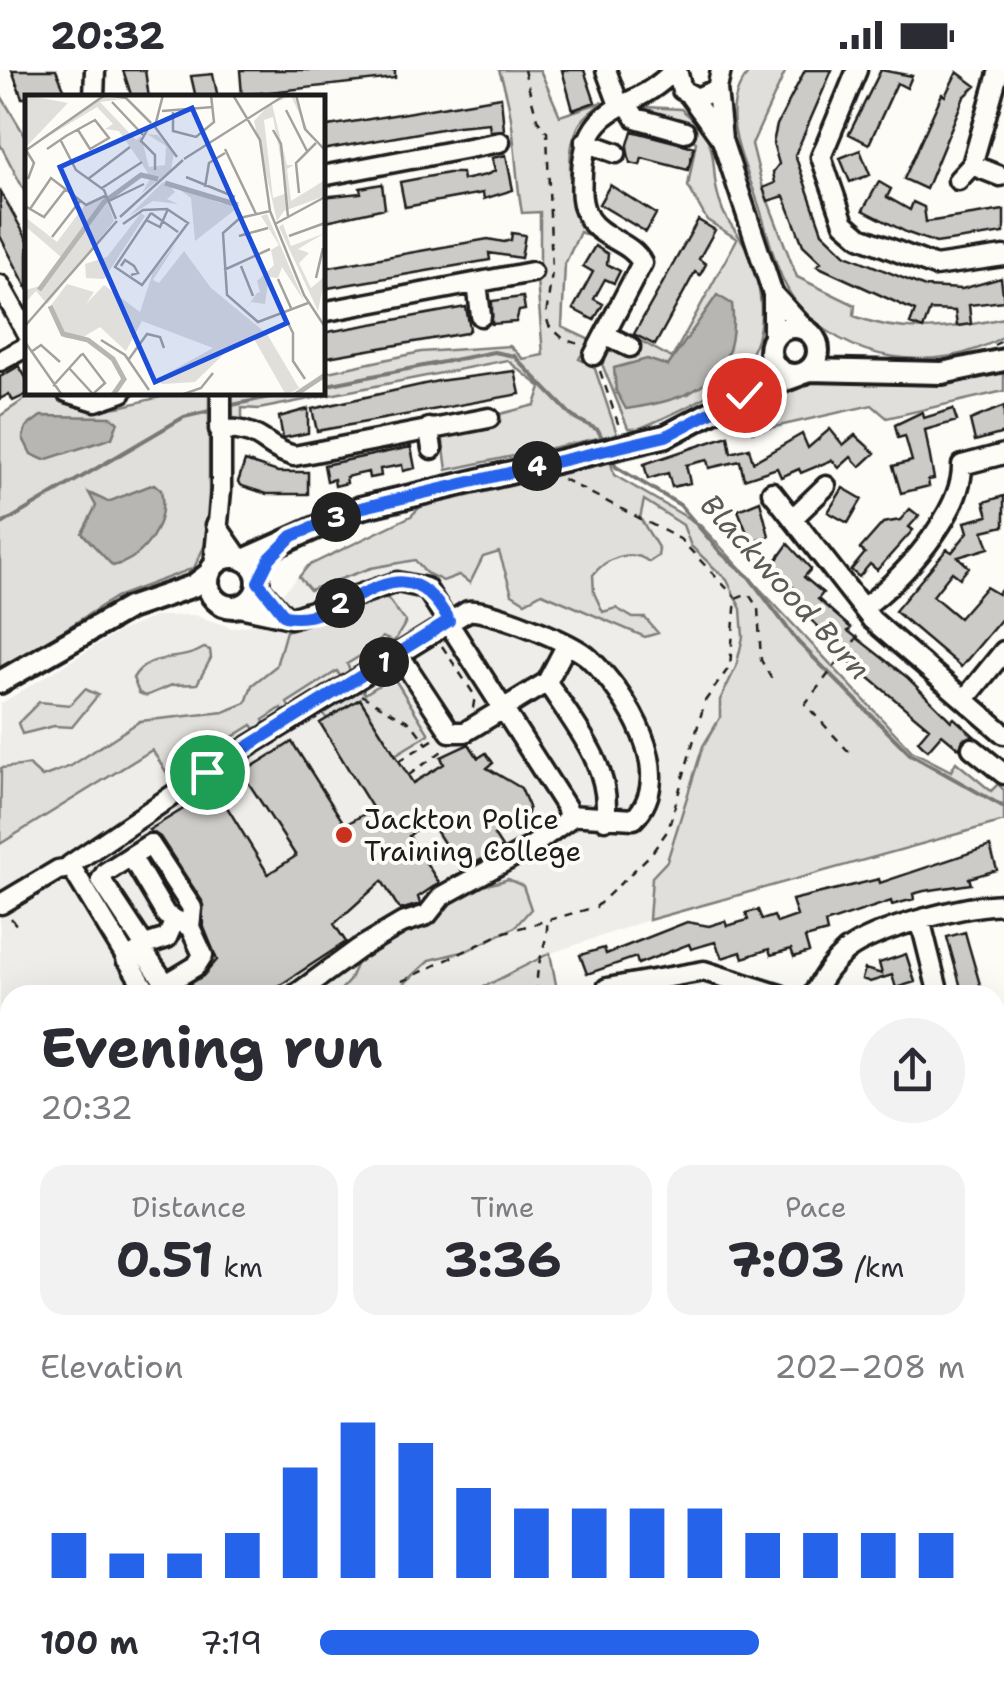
<!DOCTYPE html>
<html lang="en">
<head>
<meta charset="utf-8">
<style>
	body { margin:0; font-family:"Shantell Sans",sans-serif; background:#f2f2f3; color:#2b2b33; height:100vh; display:flex; flex-direction:column; font-size:38px; white-space:nowrap }
	* { box-sizing:border-box; margin:0 }
	p { font-size:32px; color:#7c7c81 }
	.icon { flex:none; width:55px; height:55px; fill:none; stroke:currentColor; stroke-width:2; stroke-linecap:round; stroke-linejoin:round }
	.map { position:relative; flex:1; overflow:hidden }
	.sheet { position:absolute; left:0px; top:915px; width:1005px; height:715px; display:flex; flex-direction:column; background:#fff; border-radius:30px 30px 0 0; box-shadow:0 10px 40px #0002 }
	.sheet>* { flex:none }
	.pin { position:absolute; display:grid; place-items:center; width:85px; height:85px; color:#fff; margin:-42px; border:5px solid #fff; border-radius:50%; box-shadow:0 2px 10px #0007 }
	.km { position:absolute; width:50px; height:50px; margin:-25px; border-radius:50%; background:#222; color:#fff; font-size:28px; line-height:50px; text-align:center }
	.round { display:grid; place-items:center; flex:none; width:105px; height:105px; border-radius:52px; background:#f2f2f3 }
	.summary { display:flex; align-items:center; justify-content:space-between; height:170px; padding:0 40px }
	h1 { font-size:55px; font-weight:700; line-height:75px }
	.figures { display:grid; grid-template-columns:repeat(3,1fr); gap:15px; height:170px; padding:10px 40px }
	.figures div { display:grid; align-content:center; border-radius:25px; background:#f2f2f3; text-align:center }
	.figures b { font-size:50px; font-weight:700 }
	.figures small { font-size:28px; font-weight:400 }
	.figures p { font-size:28px }
	.chart { height:280px; padding:20px 40px }
	.chart p { display:flex; justify-content:space-between }
	.chart svg { width:100%; height:180px; margin-top:10px; stroke:#2563eb; stroke-width:6 }
	ul { padding:0 40px; list-style:none; font-size:32px }
	li { display:grid; grid-template-columns:160px 120px 1fr; align-items:center; height:75px }
	li i { height:25px; border-radius:12px; background:#2563eb }
	.status { display:flex; justify-content:space-between; align-items:center; height:70px; padding:0 50px; background:#fff; direction:ltr }
	.status svg { height:28px; fill:currentColor }
	.map>svg:first-child { display:block }
</style>
</head>
<body>
<div class="status"><b>20:32</b><svg viewBox="0 0 49 12"><path d="M0 12V9h3v3zM5 12V6h3v6zM10 12V3h3v9zM15 12V0h3v12zM26 1h20v11H26zM47 4h2v5h-2z"/></svg></div>
<div class="map">
<svg width="1004" height="1630" viewBox="0 0 1004 1630">
	<rect width="100%" height="100%" fill="#fdfcf7"/>
	<filter id="ink" filterUnits="userSpaceOnUse"><feTurbulence type="fractalNoise" baseFrequency=".01" numOctaves="2"/><feDisplacementMap in="SourceGraphic" scale="20" xChannelSelector="R" yChannelSelector="G"/><feConvolveMatrix kernelMatrix="1 2 1 2 8 2 1 2 1" color-interpolation-filters="sRGB"/></filter>
	<g filter="url(#ink)">
		<path fill="#eeede9" d="M610,389L614,405L700,455L795,557L663,845L534,889L468,925H10V990L0,973V634L122,560L157,546L194,545L233,558L254,554L308,496L411,446L421,436Z"/>
		<path fill="#e0dfdb" stroke="#7e7e7c" stroke-width="2.5" fill-rule="evenodd" d="M499,0H540L560,46L602,32C595,39 584,46 579,55C562,88 571,141 592,168L580,162L565,194L562,257L590,270L579,289L594,296L617,364L447,400L442,364L499,353L500,344L535,335L541,317L507,290L259,339L242,338V349L233,348L232,323L322,322L323,303L421,282L510,276L523,289L543,285L536,197L540,195V142L522,143C513,93 517,49 499,0Z
			M751,0H786L752,74L763,118L797,207L855,235L854,246C905,266 951,259 1004,248V266C938,306 844,293 795,231C775,204 768,161 757,130C743,87 715,39 751,0Z
			M0,24L27,69V126L0,74Z
			M646,37L681,39C729,77 704,94 723,141C729,155 741,166 747,180C791,289 725,323 638,359L628,358L602,294L611,279L628,285L639,270L672,288L737,169L707,150L688,116L696,72L634,41ZM704,245L725,298L687,325L646,289L668,296Z
			M1004,301V321L887,348L872,335L752,362L742,335L821,307L915,312Z
			M34,323C56,323 70,338 93,339C132,340 166,318 209,323V466L194,498L116,527L0,601V346Z
			M610,389L614,405L700,455L912,681L951,701L956,692L991,721L998,714L1004,720V751L649,850L652,807L667,791L703,676L720,648V630L736,597L743,567L741,539L727,510L691,476L683,455L644,430L640,448L659,479L658,486L649,492C631,478 606,488 593,505L594,523L603,542L616,538L633,548H645L658,563L645,567L542,523L525,532L512,524L499,482L483,487L470,513L459,505L443,511L426,503L415,490L371,498L310,520L299,507L308,496L411,446L421,436Z
			M385,525L406,552L394,572L382,567L376,576L347,594L352,605L343,611L337,601L287,633L292,642L286,645L281,638L263,650L266,658L258,663L252,655L231,668L237,677L224,684L219,677L183,698L188,708L174,714L152,680L0,774L1,698L29,695L42,707L71,696L140,651L224,642L246,633L252,615L276,596L286,561Z
			M204,578L210,580L211,588L197,614L172,615L146,626L139,623L133,608C149,581 180,593 204,578Z
			M396,592L402,602L394,608L429,664L395,685L360,629L327,649L320,638L358,614L365,624L390,608L386,598Z
			M85,619L98,625L72,657L54,656L22,664L18,653L39,632L70,635Z
			M508,809L523,816L531,839L515,857L466,881L430,890L394,923L336,925L349,911L361,884L439,845C454,815 480,819 508,809Z
			M550,883L558,925H468Z
			M0,973L10,990V1290L0,1301Z
			M813,1620L814,1630H23L20,1621Z"/>
		<path fill="#b7b6b2" stroke="#797876" stroke-width="2.5" d="M717,225L732,234C741,311 693,329 626,339L616,321L614,298L647,289L668,296Z
			M41,346L111,347L118,352L112,368L44,390L31,384L23,368L26,357Z
			M154,414L161,420C168,453 146,488 113,496L82,463L96,436L89,423L108,432Z"/>
		<g fill="none" stroke-linecap="round" stroke-linejoin="round">
			<path stroke="#797876" stroke-width="4" d="M322,316L494,282L514,286L573,347L598,360L604,372
				M228,336L292,322
				M610,385L616,397L680,435L721,483L749,507L798,572L910,684L1004,737
				M0,455L184,347L214,340"/>
		</g>
		<path fill="#cccbc8" stroke="#1c1c1c" stroke-width="2.5" d="M12,0H56L68,28H22Z
			M123,0H145L149,28H132Z
			M240,0H395V8L242,25Z
			M562,0H584L595,32L573,40Z
			M805,0H832L795,85L822,162L846,185L925,217L962,219L1001,208L1004,231L969,235L971,254L957,256L955,241L930,240L923,259L910,254L915,241L817,196L821,192L803,175L784,126L768,131L763,118L775,113L773,102L779,94L773,73L777,55Z
			M881,0L912,6L907,18L897,13L869,74L849,64Z
			M957,2L976,16L964,27L926,119L904,109L942,24L945,26Z
			M213,4L218,28H196L191,6Z
			M501,27L504,60L490,61L489,53L458,56L322,80V57Z
			M632,61L694,77L688,100L642,88L640,95L630,93L627,78Z
			M860,80L870,105L850,112L840,88Z
			M506,85L513,120L484,129L483,123L405,137L400,112L448,103H462L463,110L486,105L495,101L492,88Z
			M879,112L891,119L887,127L910,140L913,132L924,137L926,152L1004,140V163L936,173L908,163L863,140Z
			M382,114L385,138L322,152V127L361,123L360,118Z
			M610,115L656,144L646,162L599,134Z
			M0,120L28,171V220L0,166Z
			M698,150L715,160L699,189L706,194L700,205L695,202L655,275L634,264Z
			M512,163L525,165L521,188L489,183L490,190L328,218L324,198L488,169L504,172L511,170Z
			M595,176L608,184L607,194L620,201L614,213L605,209L594,229L603,234L594,250L573,239L593,202L583,196Z
			M523,227L525,240L519,241L516,252L492,254V231Z
			M466,237L470,259L466,263L322,288V263Z
			M19,296L28,311V324L13,331L9,324L0,329V307Z
			M515,301L520,324L317,361L312,339L438,311Z
			M1004,336V363L975,371L970,350Z
			M308,339V363L283,368L279,347Z
			M953,339L957,351L925,360L934,409L928,410L929,416L901,423L893,396L912,391L905,366L898,368L895,355L922,342L924,348Z
			M830,359L843,375L855,365L875,383L860,397L851,387L839,398L832,390L801,403L799,399L781,407L777,398L744,409L740,391L709,398L707,390L686,395L690,413L672,417L668,403L648,409L644,394L728,366L731,383L749,378L753,392L802,364L808,378Z
			M411,377L415,398L403,401L402,395L380,399L381,406L369,408L368,402L346,407L347,413L335,416L334,409L327,411L324,395Z
			M245,391L278,402H308V424H267L242,416L238,412Z
			M843,418L862,429L848,453L828,442Z
			M1004,426V456L983,461L989,478L958,487L969,497L960,508L952,502L933,526L959,548L986,517L998,524L1004,516V546L961,597L895,541L947,479L952,482L968,462L965,452L988,446L984,432Z
			M760,431L769,466L751,473L738,440Z
			M910,439L919,446L909,457L913,460L877,500L870,494L859,507L851,500L865,483L860,479L883,453L900,450Z
			M788,474L811,499L804,507L823,523L818,529L851,558L848,561L908,608L951,651L954,648L974,666L963,669L960,679L942,664L928,680L923,676L918,671L929,658L849,591L853,587L786,528L794,518L770,499Z
			M360,629L413,713L444,694L441,687L469,674L478,688L486,683L493,693L487,698L521,718L529,737L527,749L494,765L502,777L462,801L428,748L409,766L439,813L418,827L420,834L400,840L382,811L334,854L346,872L265,925H172L203,906L217,890L203,855L202,831L160,767L149,760L216,719L268,804L296,786L242,703L292,672L345,755L373,739L320,653Z
			M990,776L997,800L969,808L971,814L924,821L913,824L914,829L892,835L891,831L825,853L827,862L805,868L809,882L794,887L791,879L771,885L769,879L743,888L741,882L722,888L715,872L691,879L689,874L638,894L636,887L587,904L580,885L604,878L606,884L687,852L709,856L725,851L727,856L748,850L746,843L758,840L762,850L774,846L777,853L797,846L792,830L879,809L880,813Z
			M965,862L968,873L983,925H963L947,867Z
			M906,884L915,912L896,918L892,905L870,912L862,909L865,899L882,904L879,893Z"/>
		<g fill="none" stroke-linecap="round" stroke-linejoin="round">
			<g stroke="#1c1c1c" stroke-width="25">
				<path id="minor" d="M606,0L619,35
					M677,0L682,20L697,28L717,19L721,0
					M857,0L821,87L844,153L860,167L935,196L1004,186
					M717,19L722,70L773,224V270
					M690,26L722,70
					M94,28L95,0
					M626,33L636,48L685,62
					M585,72L616,83
					M972,95L1000,106
					M322,106L500,72
					M958,110L972,95L999,0
					M477,213L481,246
					M0,215L28,265
					M773,224L806,260
					M322,242L532,202
					M606,265L630,277
					M594,285L642,193C632,172 602,169 589,149C580,134 581,120 582,103C586,27 633,45 674,0
					M0,291L28,276
					M67,322L96,331L122,322
					M429,358L432,379
					M219,359C267,359 259,376 294,386L489,348
					M772,422L872,550L1004,664
					M793,448L826,416
					M216,455L239,488
					M214,496L221,420V322
					M258,516L285,546
					M239,537L291,548L397,512L426,518L566,737L569,749L529,778L442,826L427,845L402,853L358,879L295,925
					M864,537C901,511 963,442 962,395L1004,384
					M398,583L450,662H465L547,612L567,574
					M547,612C574,655 613,697 605,750
					M965,629L1004,581
					M972,678L1004,704
					M131,786L166,845L190,857
					M1,834L58,800L70,798
					M921,853L939,925
					M142,876L167,868L174,852
					M126,889L142,880V872L101,810L106,802L150,774L192,838L190,857L203,885L196,896L166,914L142,880
					M607,918L704,901L780,925
					M149,925L70,795L207,702L468,541C488,538 574,573 589,588C627,624 678,704 634,749L568,745
					M813,925C821,909 832,893 846,881C876,858 965,835 1004,834
					M995,960L1004,963
					M1001,1122L1004,1197
					M0,1386L10,1375
					M995,1458H1004
					M1003,1575L1004,1584"/>
			</g>
			<g stroke="#1c1c1c" stroke-width="28">
				<path id="major" d="M770 281a24 24 0 1 1 48 0a24 24 0 1 1-48 0Z
					M809,300L942,303L1004,290
					M208 512a25 25 0 1 1 50 0a25 25 0 1 1-50 0Z
					M244,490L360,438L666,366L744,325L799,305
					M0,612L129,538L193,516L210,503"/>
			</g>
			<path stroke="#1c1c1c" stroke-width="2.5" stroke-dasharray="8 8" stroke-linecap="butt" d="M524,0L537,49L547,62L552,202L546,246L549,256L565,270L583,275
				M994,275L1004,270
				M600,301L620,359
				M563,409L680,469L735,527
				M442,576L475,626L473,638
				M361,625L411,653L427,674
				M849,682L805,634L863,560
				M399,691L436,668
				M409,705L445,679
				M11,848L17,856
				M373,925L505,862L596,837L651,784L668,760L705,631L730,596L736,528L748,523L758,538L761,590L775,615
				M537,925C534,890 549,876 547,850
				M995,1302L1004,1296
				M697,1620L813,1628
				M150,1630L362,1620"/>
			<use href="#minor" stroke="#fdfcf7" stroke-width="18"/>
			<use href="#major" stroke="#fdfcf7" stroke-width="20"/>
		</g>
	</g>
	<g fill="none" stroke-linecap="round" stroke-linejoin="round" filter="url(#ink)">
		<g stroke="#fff" stroke-width="20">
			<path id="route" d="M207,702L449,551C401,461 348,558 285,546L258,512L270,488L292,466L360,438L666,366L744,325"/>
		</g>
		<use href="#route" stroke="#2563eb" stroke-width="12"/>
	</g>
	<circle fill="#c8321e" stroke="#fdfcf7" stroke-width="4" cx="344" cy="765" r="10"/>
	<g text-anchor="middle" stroke-width="8" stroke-linejoin="round" paint-order="stroke">
		<g font-size="28" fill="#1c1c1c" stroke="#fdfcf7" text-anchor="start">
			<text x="364" y="759">Jackton Police<tspan x="364" dy="32">Training College</tspan></text>
		</g>
		<g font-size="30" font-style="italic" fill="#5a5a58" stroke="#fdfcf7">
			<text transform="translate(785 517) rotate(48)" y="10">Blackwood Burn</text>
		</g>
	</g>
	<g transform="translate(25 25)">
		<rect width="300" height="300" fill="#fdfcf7"/>
		<path d="M0,0L43,8L0,53ZM263,0L269,1L288,48L266,1L247,9L262,70H269L262,74L266,106L300,85V101L259,116L252,126L229,26L245,9ZM248,22L262,98L248,103L239,25ZM75,2L98,4L75,7L111,45L116,41L124,72L140,70L141,51L122,39L133,40L149,58L146,75L117,98L125,84L119,80L86,104L84,100L123,78L94,36L80,34L88,29L72,12L4,53ZM138,87L153,91L195,108L216,110L170,146L166,103L151,92L145,91L150,97L142,104L153,109L128,106L104,121ZM81,102L89,126L22,209L11,196L0,208V195L15,191L36,162L0,131V122L32,147L59,111ZM116,118L120,121L79,184L61,183L60,169L82,162ZM242,119L279,206L257,172L253,183L244,182L240,209L226,207L219,216L232,198L235,197L232,186L249,170L246,155L254,150L236,121ZM264,124L258,129L266,151L300,138L273,154L284,158L274,168L286,193L300,181L293,216L254,132ZM151,149L128,185L134,188L159,156L186,193L242,239L274,293L300,280L261,300L229,244L204,254L170,287L137,289L132,284L188,253L117,226L101,256L75,232L55,244L40,243L24,213L42,189L69,197L61,209L79,190L115,217L128,177Z" fill="#e0dfdb" fill-rule="evenodd"/>
		<path fill="none" stroke="#b7b6b2" stroke-width="5" d="M140,88L213,110M14,195L79,107L116,80L133,84M25,211L38,239L63,245L88,264L99,284L88,300M270,300L300,280"/>
		<path fill="none" stroke="#a3a29f" stroke-width="2.5" d="M15,0H49M81,0L101,3L126,28M208,0L235,45L245,116L279,200L300,232M271,0L280,34L300,55M87,7L118,40M261,15L282,56M137,16L188,12M148,17V36L171,42L189,27L186,0M130,31L138,0M124,32L116,46L130,60V75M130,32L152,62M248,35L256,49L263,122M36,46L51,75L79,95L91,124M22,54L41,41L70,25L84,43L65,54L53,35M200,54L231,119M1,55L9,68L3,84M0,56L80,0M159,64L260,0M161,82L210,102M63,84L105,52M180,92L184,68L200,58M77,93L117,67M274,98L271,68L291,48M84,106L119,89M0,111L19,122L40,95M5,114L26,83L61,110L82,100M245,116L215,123L198,138L202,200L233,227L283,208M126,118L153,137M95,122L158,65M121,125L135,132L143,114M98,129L118,115L142,114L163,128L117,190L90,172L126,118M250,129L300,102M214,141L243,133M264,141L300,128M27,142L55,106M96,171L100,165L109,171L113,178L106,180M216,171L228,201M199,175L245,154M291,183L298,153M253,184L266,213M259,220L268,238V266L280,284M0,231L92,126M76,245L100,260L124,295M0,247L37,300M6,257L16,250L35,267M104,264L122,239L135,242L139,253M28,291L56,260L58,259L80,288L68,299L44,273M156,300L176,293L188,278"/>
		<path fill="#1d4ed8" fill-opacity="0.15" stroke="#1d4ed8" stroke-width="5" d="M167,13L262,228L130,287L35,72Z"/>
		<rect width="300" height="300" fill="none" stroke="#1c1c1c" stroke-width="5"/>
	</g>
</svg>
<div class="pin" style="left:207px;top:702px;background:#1e9e55"><svg class="icon" aria-label="arrive" viewBox="0 0 24 24"><path d="M6 21V4h12l-3 4 3 4H6"/></svg></div>
<div class="pin" style="left:744px;top:325px;background:#d93025"><svg class="icon" aria-label="check" viewBox="0 0 24 24"><path d="M5 12l5 5 9-10"/></svg></div>
<b class="km" style="left:384px;top:592px">1</b>
<b class="km" style="left:340px;top:533px">2</b>
<b class="km" style="left:336px;top:447px">3</b>
<b class="km" style="left:537px;top:396px">4</b>
<section class="sheet">
<div class="summary"><div><h1>Evening run</h1><p>20:32</p></div><a class="round"><svg class="icon" aria-label="share" viewBox="0 0 24 24"><path d="M12 15V3M7 8l5-5 5 5M5 13v7h14v-7"/></svg></a></div>
<div class="figures">
<div><p>Distance</p><b>0.51<small> km</small></b></div>
<div><p>Time</p><b>3:36</b></div>
<div><p>Pace</p><b>7:03<small> /km</small></b></div>
</div>
<div class="chart"><p><span>Elevation</span>202–208 m</p>
<svg viewBox="0 0 160 44" preserveAspectRatio="none"><path d="M5 44V33M15 44V38M25 44V38M35 44V33M45 44V17M55 44V6M65 44V11M75 44V22M85 44V27M95 44V27M105 44V27M115 44V27M125 44V33M135 44V33M145 44V33M155 44V33"/></svg>
</div>
<ul>
<li><b>100 m</b>7:19<i style="width:68%"></i></li>
</ul>
</section>
</div>
</body>
</html>
